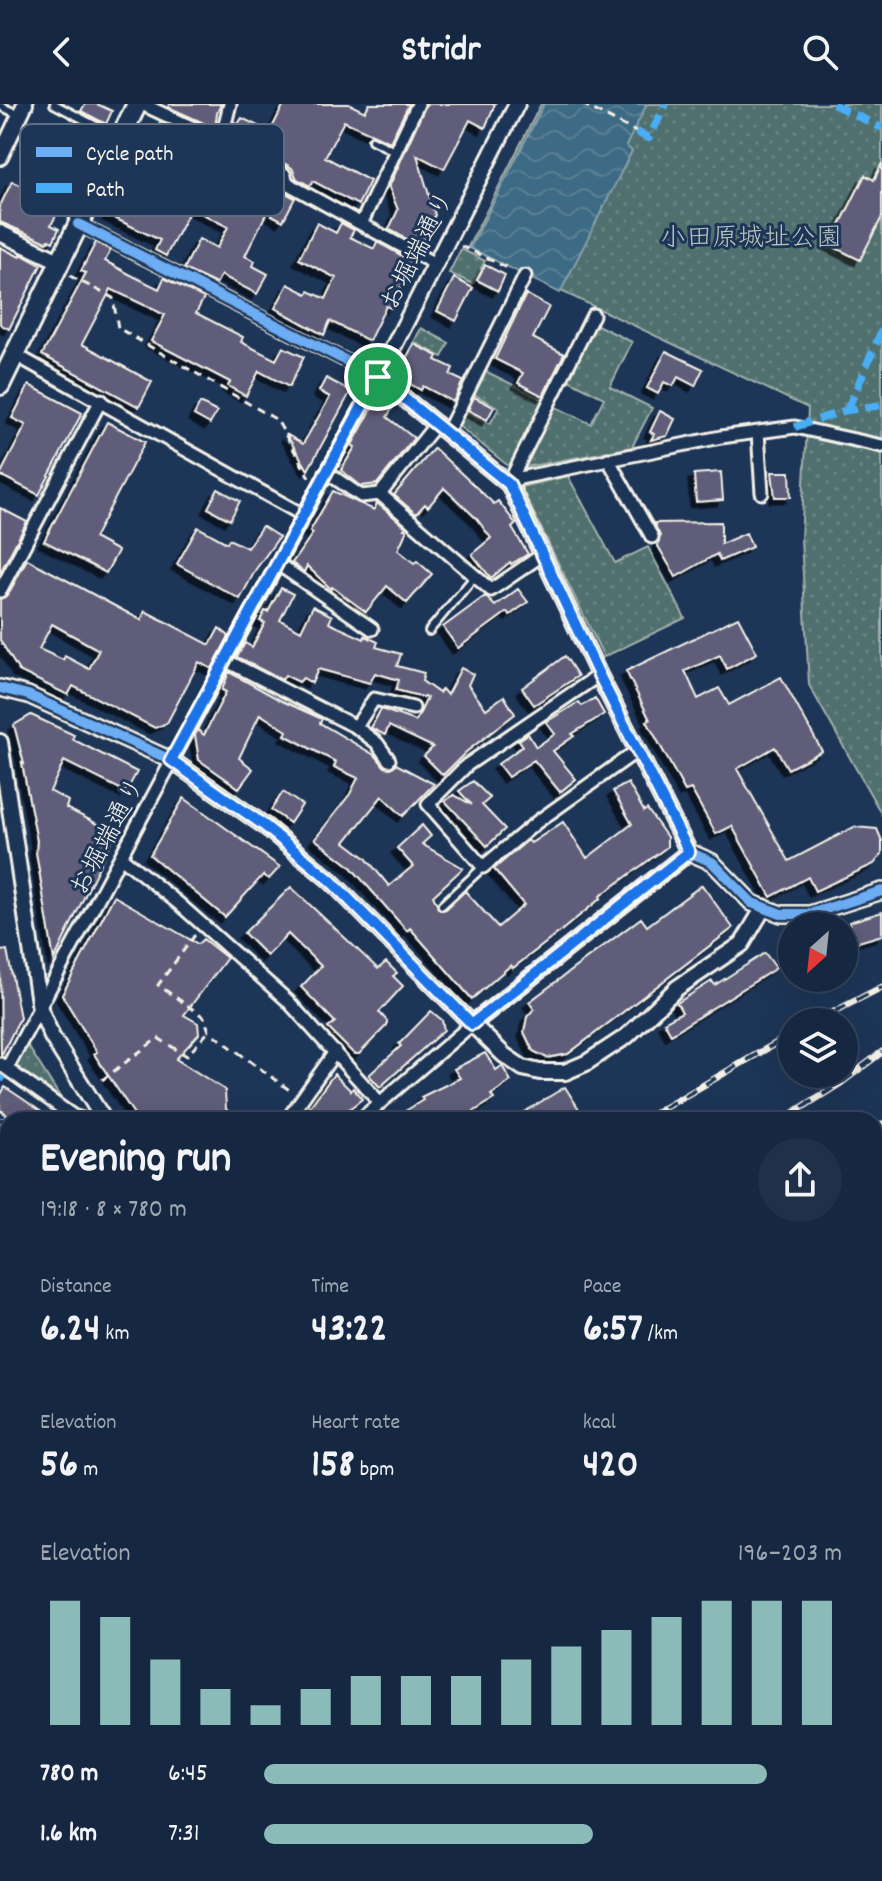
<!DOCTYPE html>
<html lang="en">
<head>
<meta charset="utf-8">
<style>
	body { margin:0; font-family:Dekko,"Klee One",sans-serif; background:#1f3048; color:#f1f3f6; height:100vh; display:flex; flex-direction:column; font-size:30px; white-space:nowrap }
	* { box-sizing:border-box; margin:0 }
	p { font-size:26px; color:#9ea6b1 }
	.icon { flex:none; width:44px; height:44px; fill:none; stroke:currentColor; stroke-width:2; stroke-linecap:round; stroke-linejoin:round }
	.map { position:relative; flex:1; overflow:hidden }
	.details { position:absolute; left:0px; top:1008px; width:882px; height:770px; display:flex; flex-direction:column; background:#162841; border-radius:24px 24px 0 0; box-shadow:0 8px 32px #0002,0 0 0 2px #35445a }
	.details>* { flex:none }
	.needle { width:52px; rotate:207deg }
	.controls { position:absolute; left:778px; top:808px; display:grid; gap:16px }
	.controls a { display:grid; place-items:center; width:80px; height:80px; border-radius:50%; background:#162841; box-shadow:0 8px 32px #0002,0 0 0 2px #35445a; font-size:40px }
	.pin { position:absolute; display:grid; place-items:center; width:68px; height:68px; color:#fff; margin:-34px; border:4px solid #fff; border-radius:50%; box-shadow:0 2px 8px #0007 }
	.round { display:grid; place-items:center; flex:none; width:84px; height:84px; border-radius:42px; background:#1f3048 }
	.head { display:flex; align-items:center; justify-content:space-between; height:136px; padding:0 40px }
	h1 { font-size:44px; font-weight:700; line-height:60px }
	.stats { display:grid; grid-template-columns:repeat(3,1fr); gap:12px; height:136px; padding:8px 40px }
	.stats div { display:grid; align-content:center }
	.stats b { font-size:40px; font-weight:700 }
	.stats small { font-size:22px; font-weight:400 }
	.stats p { font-size:22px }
	.chart { height:224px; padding:16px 40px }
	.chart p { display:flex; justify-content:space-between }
	.chart svg { width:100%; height:144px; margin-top:8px; stroke:#8bbbb9; stroke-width:6 }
	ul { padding:0 40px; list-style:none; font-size:26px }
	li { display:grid; grid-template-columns:128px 96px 1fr; align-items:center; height:60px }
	li i { height:20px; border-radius:10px; background:#8bbbb9 }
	header { display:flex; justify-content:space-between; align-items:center; height:104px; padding:0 40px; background:#162841; font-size:36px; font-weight:700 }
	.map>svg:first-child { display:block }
</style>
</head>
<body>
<header><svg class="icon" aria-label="back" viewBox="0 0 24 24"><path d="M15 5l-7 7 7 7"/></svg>Stridr<svg class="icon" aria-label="search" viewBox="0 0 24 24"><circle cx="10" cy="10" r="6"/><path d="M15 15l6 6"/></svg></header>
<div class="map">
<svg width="882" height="1777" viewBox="0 0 882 1777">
	<defs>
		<pattern id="park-dots" width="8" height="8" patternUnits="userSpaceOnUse" patternTransform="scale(2)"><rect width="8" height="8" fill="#506f6e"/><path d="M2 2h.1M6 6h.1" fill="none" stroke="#6a8483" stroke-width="1.8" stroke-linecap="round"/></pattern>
		<pattern id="water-waves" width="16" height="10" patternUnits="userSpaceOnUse" patternTransform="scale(2)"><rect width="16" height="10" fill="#3e6a84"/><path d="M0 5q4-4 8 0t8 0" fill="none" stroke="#5a8095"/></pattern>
		<filter id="shadow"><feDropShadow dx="-5.5" dy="5.5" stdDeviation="0" flood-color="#0009"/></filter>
	</defs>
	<rect width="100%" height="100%" fill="#1d3557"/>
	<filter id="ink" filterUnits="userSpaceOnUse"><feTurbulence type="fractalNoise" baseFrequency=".0125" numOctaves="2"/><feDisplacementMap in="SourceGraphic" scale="16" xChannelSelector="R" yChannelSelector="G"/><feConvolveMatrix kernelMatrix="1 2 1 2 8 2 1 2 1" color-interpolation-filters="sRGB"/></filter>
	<g filter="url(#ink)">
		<path fill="url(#park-dots)" stroke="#a2b0ab" stroke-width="2" d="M541,0H882V711L809,581L801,435L808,304L468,143Z
			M461,145L485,157L473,180L449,169Z
			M593,219L632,238L610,283L652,304L632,343L521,364L552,301L591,320L604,294L565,274Z
			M421,224L449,239L442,253L414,238Z
			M483,266L544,296L511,364L456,320L463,306L490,320L499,304L472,289Z
			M568,372L615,459L648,443L685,514L604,553L521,383Z
			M28,942L64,999L16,963Z"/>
		<path fill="url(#water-waves)" stroke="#87a0ac" stroke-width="2" d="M544,0H647L626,42L632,47L560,189L470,144Z"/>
		<path fill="#605d7a" stroke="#f4f1e8" stroke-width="2" fill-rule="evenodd" filter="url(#shadow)" d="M85,0H97L112,7L106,20L81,7Z
			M170,0H221L217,9L215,24L168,3Z
			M284,0H349L365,8L369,0H409L390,38L344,17L325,53L370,77L358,101L313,77L310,82L297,75L292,64L232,28L234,18L238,20L242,14L270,28Z
			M426,0H495L485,24L470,16L444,65L417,51L435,111L419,142L389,125L398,106L389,83Z
			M76,18L99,30L89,48L66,36Z
			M160,18L203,38L220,41L267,69L252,95L269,104L245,152L255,157L253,162L268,170L257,190L221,171L216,180L184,165L199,135L217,144L228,123L191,104L166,152L155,146L160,136L108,111L118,87L123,89Z
			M882,59V113L860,156L830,141L865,71L874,76Z
			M49,76L72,89L66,102L62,100L51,121L59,125L53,138L49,136L47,138L0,118V102L12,77L42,92Z
			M284,88L295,94L283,117L272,111Z
			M317,119L336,129L341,119L354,126L350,133L374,145L377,138L413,158L398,191L391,204L386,202L369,237L330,217L324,231L275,204L288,180L307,190L309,187L326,195L336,174L299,155Z
			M96,138L111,146L105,157L131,171L159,185L164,174L204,194L196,209L243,233L241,238L276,256L283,243L304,253L289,283L259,267L246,292L228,282L230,278L151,237L165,211L111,185L82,240L152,278L139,303L42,251L86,169L81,167Z
			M0,143L20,153L21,150L41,161L9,225L0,220Z
			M485,161L505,171L498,187L477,176Z
			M454,174L473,184L456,217L437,207Z
			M526,190L549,203L533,234L564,250L543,292L518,279L523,269L495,255Z
			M414,240L438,252L436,256L453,264L450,271L463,277L453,298L423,282L421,286L396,272Z
			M666,247L703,265L695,282L678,273L673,282L664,278L658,290L647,284Z
			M326,274L351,287L308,366L286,330L303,340L330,293L319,287Z
			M29,281L82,309L39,391L0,371L26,321L12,314Z
			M380,290L395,300L387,313L414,334L377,380L361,382L341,366L355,343L352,341Z
			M474,293L494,303L487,316L468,306Z
			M200,299L217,308L210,320L194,311Z
			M660,307L675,315L667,332L651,336L654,330L650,328Z
			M107,318L145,338L94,434L118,447L106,469L44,437Z
			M434,344L494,400L498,397L516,420L512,424L528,450L511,460L510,458L491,474L472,450L491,434L476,414L444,384L428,403L425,400L416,410L394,391Z
			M721,368L723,396L696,398L694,370Z
			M772,368H790L791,393H775Z
			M218,385L240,397L230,416L208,404Z
			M333,387L374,406L377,399L406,423L404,425L407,426L398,446L414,459L417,457L432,470L407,499L387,482L366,508L332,483L331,485L307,462L304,468L292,459L313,429L310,427Z
			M0,404L27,418L0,469Z
			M721,418V440L746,429L752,443L720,457L717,450L676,473L658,442L660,432L654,419Z
			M262,422L279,433L256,465L240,495L177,460L198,423L227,439L229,435L247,444Z
			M27,455L141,516L145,507L210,541L219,524L229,532L212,565L199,558L167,619L155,624L73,582L68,591L19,567L0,536V495L8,491ZM52,520L99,546L89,565L65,552L63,556L39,545Z
			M281,484L293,490L280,516L301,527L313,502L332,512L329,519L364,535L365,532L378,538L376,543L401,550L397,562L424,569L422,577L439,589L442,585L447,591L461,564L473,570L468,581L486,605L504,592L515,610L466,648L443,671L424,652L433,643L389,622L385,631L371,624L381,605L415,617L420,609L427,594L396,586L399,576L375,569L370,579L318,565L312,579L303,574L299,578L285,571L282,576L237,553L245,539L252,543L265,519L260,517L265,507L268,508Z
			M518,485L528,498L510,511L507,508L458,544L443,523L485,492L495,502Z
			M738,513L757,549L727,565L720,551L685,567L698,595L719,584L729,601L781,573L822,647L788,665L775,643L737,665L789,757L854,723L877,725L882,737V750L874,760L815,787L808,773L771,793L732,722L716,730L691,685L685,687L647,617L650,616L626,567Z
			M565,552L578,572L534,601L522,584Z
			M229,568L280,596L322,615L320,619L376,652L385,663L391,664L396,660L434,680L403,712L382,692L345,738L366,754L389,782L413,762L397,744L422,721L431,732L422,740L463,764L433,792L440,806L446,805L465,787L498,823L524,801L494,765L528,736L531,739L563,718L587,754L632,720L613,687L628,679L644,707L647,705L667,733V743L600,792L601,794L556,831L513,864L511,861L472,895L425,841L410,824L407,827L350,762L315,735L350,690L358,674L334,663L336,658L285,631L287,627L260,610L239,654L253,665L239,684L199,656L195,631L198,626L204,631L226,588L222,586Z
			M595,594L604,610L572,630L574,632L553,647L576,675L560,688L534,656L508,673L498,660L523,642L519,636L528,630L536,643L555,630L546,618L579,598L582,602Z
			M31,611L74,631L72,635L137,668L126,688L64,657L50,687L68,697L66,704L115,729L54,856L36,748L37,737L22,659L24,660L14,621Z
			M473,677L490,694L482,701L505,725L487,742L445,697L454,691L472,701L459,687Z
			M283,688L302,701L290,719L271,706Z
			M184,694L280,763L269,775L263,771L225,813L150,751Z
			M702,781L733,824L568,950L547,954L533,947L524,928L527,913L534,905L529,898L641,814L647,822Z
			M291,783L378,865L386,858L397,869L393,872L403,882L379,908L387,917V921L359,950H354L328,924L335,918L301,883L321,862L288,830L267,852L244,829Z
			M114,792L198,840L203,835L227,854L184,911L198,919L199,930L176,955L225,986L226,1005L239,1016H138L94,950L97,948L62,891Z
			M882,808V831L855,839L849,818Z
			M7,846L20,914L1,952L0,847Z
			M765,849L776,864L671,930L664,918L682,908L677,899L712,877L715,881Z
			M431,907L442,916L444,926L380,983L369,971L401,942L399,940Z
			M485,949L496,966L502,962L511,977L491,991L494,995L460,1016H391L423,996L421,993L460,974L454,965Z
			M334,970L351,987L353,984L362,995L335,1016H300Z
			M5,983L23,995L53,1016H13L0,1006V992Z
			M565,983L586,1016H511Z"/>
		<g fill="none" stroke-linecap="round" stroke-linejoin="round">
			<g stroke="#f4f1e8" stroke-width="12">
				<path id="service" d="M54,0L119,34
					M0,2L20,11
					M372,36L394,47
					M429,527L475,472
					M442,801L483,763
					M0,1144L8,1153"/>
			</g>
			<g stroke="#f4f1e8" stroke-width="15">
				<path id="pedestrian" d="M0,1014V1013
					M0,1083L8,1087"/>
			</g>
			<g stroke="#f4f1e8" stroke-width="17">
				<path id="minor" d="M142,0L206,30L215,33L222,32L284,70L287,78L292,82L361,120L418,0
					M222,32L230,0
					M361,120L435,160
					M14,250L303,411
					M437,319L380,390L491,486L542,451
					M448,327L525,172
					M758,328L762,389
					M608,355L652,433
					M326,368L361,392L380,390
					M509,379L593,211
					M509,380L520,374L721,333L795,323L882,342
					M278,460L372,525
					M0,487L101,296
					M225,556L356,623L374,595L413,604
					M599,571L467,661L428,700L483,763L537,718L638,646
					M356,623L377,639L389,656
					M121,753L178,799L287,896L380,999
					M0,960L73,1012L86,1016
					M7,964L378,273L78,120
					M287,1016L335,948
					M360,1016L472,920
					M0,1221L8,1229
					M0,1278L8,1272
					M874,1517L882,1520
					M874,1572L882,1574
					M874,1740L882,1746
					M208,1770L215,1777
					M458,1770L464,1777
					M559,1777L564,1770
					M707,1777L737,1770"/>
			</g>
			<g stroke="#f4f1e8" stroke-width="20">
				<path id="tertiary" d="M517,0L378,273L509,380L599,571L689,748L712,758L752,799L781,810H810L882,787
					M0,53L25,0
					M0,129L59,157
					M0,584L28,591L171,656L265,722L330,776L472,920L504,951L523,964L540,968H565L586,959L627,932L677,884L742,840L764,803
					M0,638L40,905L52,933L104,1016
					M472,920L689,748
					M0,1681L8,1682
					M602,1770L606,1777"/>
			</g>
			<g stroke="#f4f1e8" stroke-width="24">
				<path id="primary" d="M874,1300L882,1274
					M770,1777L771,1770"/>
			</g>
			<g stroke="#f4f1e8" stroke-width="24">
				<path id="trunk" d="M0,281L137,0"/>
			</g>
			<path stroke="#f4f1e8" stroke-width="3" stroke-dasharray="8 6" stroke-linecap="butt" d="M582,0L636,28
				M461,142L512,166
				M70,172L113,194L118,224L277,316L309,373
				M195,831L158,881L204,913L209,927L292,988
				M102,976L158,934L187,952L209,927"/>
			<use href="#service" stroke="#1d3557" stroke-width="6"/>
			<use href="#pedestrian" stroke="#1d3557" stroke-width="9"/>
			<use href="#minor" stroke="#1d3557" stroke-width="11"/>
			<use href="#tertiary" stroke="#1d3557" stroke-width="14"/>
			<use href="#primary" stroke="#1d3557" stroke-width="18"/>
			<use href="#trunk" stroke="#1d3557" stroke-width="18"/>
			<g stroke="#f4f1e8" stroke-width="7">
				<path id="rail" d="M814,918L882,883
					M643,1016L792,930
					M782,1016L841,979L882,948
					M874,1024L882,1020
					M874,1189L882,1184
					M0,1385L8,1379
					M0,1412L8,1407
					M0,1491L8,1486
					M0,1525L8,1521
					M0,1556L8,1552
					M0,1636L8,1632"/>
			</g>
			<use href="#rail" stroke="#1d3557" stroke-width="4" stroke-dasharray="12" stroke-linecap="butt"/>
			<path stroke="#49aef6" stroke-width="8" stroke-dasharray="16 8" stroke-linecap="butt" d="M833,0L882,24
				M636,28L649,34L666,0
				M847,306L882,226
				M795,323L847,306L882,301
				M0,976L3,972
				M0,1013V1014
				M0,1083L8,1087"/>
			<g stroke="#1d3557" stroke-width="15">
				<path id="cycleway" d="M78,120L378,273L509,380L599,571L689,748L712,758L752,799L781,810H810L882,787
					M0,584L28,591L171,656L265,722L330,776L472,920"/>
			</g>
			<use href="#cycleway" stroke="#6dadf4" stroke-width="10"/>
		</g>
	</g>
	<g fill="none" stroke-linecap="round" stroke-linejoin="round" filter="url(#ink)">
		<g stroke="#fff" stroke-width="16">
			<path id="route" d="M378,273L509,380L599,571L689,748L472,920L330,776L265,722L171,656Z"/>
		</g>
		<use href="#route" stroke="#1a73e8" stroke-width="10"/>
	</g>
	<g text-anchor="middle" stroke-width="6" stroke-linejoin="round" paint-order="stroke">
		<g font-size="26" fill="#bbc4bd" stroke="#1d3557">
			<text x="751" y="141">小田原城址公園</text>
		</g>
		<g font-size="26" fill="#f4f1e8" stroke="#1d3557">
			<text transform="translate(416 146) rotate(-63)" y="9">お堀端通り</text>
			<text transform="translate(106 732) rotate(-62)" y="9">お堀端通り</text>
		</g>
	</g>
	<rect x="20" y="20" width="264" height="92" rx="12" fill="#1d3557" stroke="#5e6d82" stroke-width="2"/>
	<rect x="36" y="43" width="36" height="10" fill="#6dadf4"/>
	<rect x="36" y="79" width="36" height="10" fill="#49aef6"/>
	<g font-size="22" fill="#f4f1e8">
		<text x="86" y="56">Cycle path</text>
		<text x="86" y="92">Path</text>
	</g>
</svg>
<div class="controls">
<a><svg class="needle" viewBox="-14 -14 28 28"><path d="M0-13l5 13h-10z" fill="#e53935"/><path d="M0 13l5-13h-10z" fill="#9ea6b1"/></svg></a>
<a><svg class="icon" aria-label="layers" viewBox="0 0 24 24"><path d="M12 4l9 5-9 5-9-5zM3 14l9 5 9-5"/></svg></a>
</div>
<div class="pin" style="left:378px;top:273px;background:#1e9e55"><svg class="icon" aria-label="arrive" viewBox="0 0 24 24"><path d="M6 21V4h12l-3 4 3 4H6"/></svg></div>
<section class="details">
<div class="head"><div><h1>Evening run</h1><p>19:18 · 8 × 780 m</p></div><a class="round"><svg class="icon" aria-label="share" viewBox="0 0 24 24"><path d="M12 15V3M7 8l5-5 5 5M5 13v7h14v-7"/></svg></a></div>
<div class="stats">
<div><p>Distance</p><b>6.24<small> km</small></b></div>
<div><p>Time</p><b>43:22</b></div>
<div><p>Pace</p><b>6:57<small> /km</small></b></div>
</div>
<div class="stats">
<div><p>Elevation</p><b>56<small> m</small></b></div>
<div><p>Heart rate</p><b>158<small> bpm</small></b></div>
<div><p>kcal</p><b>420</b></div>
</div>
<div class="chart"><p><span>Elevation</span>196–203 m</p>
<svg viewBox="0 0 160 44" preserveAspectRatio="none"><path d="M5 44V6M15 44V11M25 44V24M35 44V33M45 44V38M55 44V33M65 44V29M75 44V29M85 44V29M95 44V24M105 44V20M115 44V15M125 44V11M135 44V6M145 44V6M155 44V6"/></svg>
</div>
<ul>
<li><b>780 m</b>6:45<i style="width:87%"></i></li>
<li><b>1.6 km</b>7:31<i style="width:57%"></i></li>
</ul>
</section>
</div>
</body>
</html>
